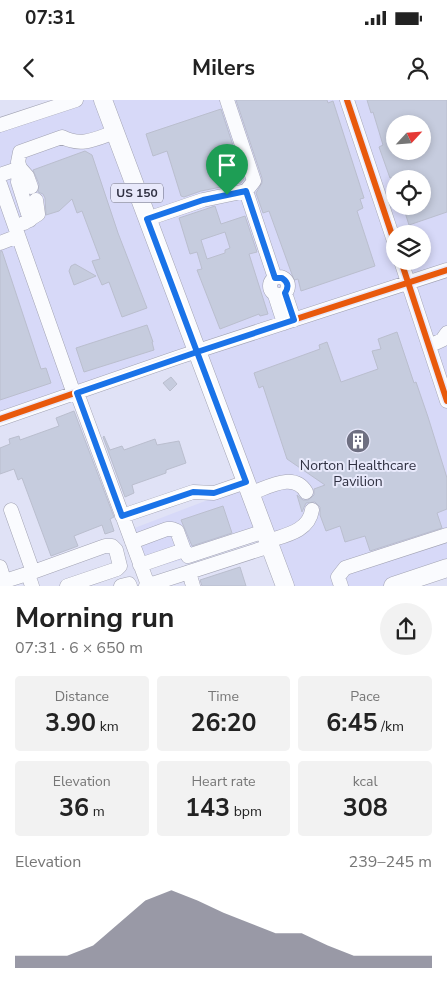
<!DOCTYPE html>
<html lang="en">
<head>
<meta charset="utf-8">
<style>
	body { margin:0; font-family:"Nunito Sans",sans-serif; background:#f2f2f2; color:#222; height:100vh; display:flex; flex-direction:column; font-size:19px; white-space:nowrap }
	* { box-sizing:border-box; margin:0 }
	p { font-size:16px; color:#767676 }
	.icon { flex:none; width:28px; height:28px; fill:none; stroke:currentColor; stroke-width:2; stroke-linecap:round; stroke-linejoin:round }
	.map { position:relative; height:486px; overflow:hidden }
	.details { display:flex; flex-direction:column; background:#fff; flex:1 }
	.details>* { flex:none }
	.needle { width:32px; rotate:64deg }
	.controls { position:absolute; left:386px; top:15px; display:grid; gap:10px }
	.controls a { display:grid; place-items:center; width:45px; height:45px; border-radius:50%; background:#fff; box-shadow:0 2px 8px #0003; font-size:25px }
	.pin { position:absolute; display:grid; place-items:center; width:42px; height:42px; color:#fff; margin:-51px -21px; border-radius:50% 50% 50% 0; rotate:-45deg; box-shadow:0 0 5px #0007 }
	.pin .icon { rotate:45deg }
	.round { display:grid; place-items:center; flex:none; width:52px; height:52px; border-radius:26px; background:#f2f2f2 }
	.headline { display:flex; align-items:center; justify-content:space-between; height:85px; padding:0 15px }
	h1 { font-size:28px; font-weight:700; line-height:38px }
	.figures { display:grid; grid-template-columns:repeat(3,1fr); gap:8px; height:85px; padding:5px 15px }
	.figures div { display:grid; align-content:center; border-radius:5px; background:#f2f2f2; text-align:center }
	.figures b { font-size:25px; font-weight:700 }
	.figures small { font-size:14px; font-weight:400 }
	.figures p { font-size:14px }
	.chart { height:140px; padding:10px 15px }
	.chart p { display:flex; justify-content:space-between }
	.chart svg { width:100%; height:90px; margin-top:5px; fill:#6e6f81; opacity:.7 }
	.status { display:flex; justify-content:space-between; align-items:center; height:35px; padding:0 25px; background:#fff; direction:ltr }
	.status svg { height:14px; fill:currentColor }
	header { display:flex; justify-content:space-between; align-items:center; height:65px; padding:0 15px; background:#fff; font-size:22px; font-weight:700 }
	.map>svg:first-child { display:block }
</style>
</head>
<body>
<div class="status"><b>07:31</b><svg viewBox="0 0 49 12"><path d="M0 12V9h3v3zM5 12V6h3v6zM10 12V3h3v9zM15 12V0h3v12zM26 1h20v11H26zM47 4h2v5h-2z"/></svg></div>
<header><svg class="icon" aria-label="back" viewBox="0 0 24 24"><path d="M15 5l-7 7 7 7"/></svg>Milers<svg class="icon" aria-label="person" viewBox="0 0 24 24"><circle cx="12" cy="8" r="4"/><path d="M4 21q1-7 8-7t8 7"/></svg></header>
<div class="map">
<svg width="447" height="486" viewBox="0 0 447 486">
	<rect width="100%" height="100%" fill="#e0e2f6"/>
	<path fill="#d7d9f8" fill-rule="evenodd" d="M75,0H447V468L398,486H285L266,435L150,469L132,429L247,385L197,252L0,319V25ZM395,24H422V51H395ZM395,79H422V106H395ZM395,134H422V161H395Z"/>
	<path fill="#c6ccde" stroke="#babece" fill-rule="evenodd" d="M236,0H327L328,3L333,1L364,98L360,99L363,108L357,111L375,166L301,191L298,179L294,180L269,111L263,113L256,93L262,83V78Z
		M367,0H447V112L409,125L403,106H422V79L390,78L379,47L383,45L373,12L371,13ZM395,24H422V51H395Z
		M221,9L244,79L241,83L201,91L184,97L181,96L167,51L153,56L146,34Z
		M85,51L92,55L118,133L147,208L122,217L109,182L102,185L98,176L92,161L100,159L82,111L77,113L72,99L59,111L46,115L45,98L43,94L38,92L39,84L33,70Z
		M215,106L221,124L245,116L257,152L249,154L268,214L260,216L259,214L220,229L197,170L202,169L197,152L190,154L179,118ZM225,132L230,148L225,150V153L207,159L201,140Z
		M2,151L41,269L46,268L51,283L0,300V152Z
		M75,164L96,176L74,185L69,171L71,166Z
		M147,225L153,242H152L154,250L84,272L76,248Z
		M397,232L414,283L416,282L428,317L447,378V409L437,413L442,428L370,451L365,436L345,442L340,426L326,431L320,415V407L315,402L306,403L302,412L297,395L303,400H308L314,395V389L325,385L287,359L263,286L259,288L254,273L320,249L319,245L327,242L341,282L378,269L372,251L381,249L378,239Z
		M171,277L177,284L170,291L163,283Z
		M74,311L114,417L110,419L114,431L105,434L102,425L74,436L78,446L51,456L22,378L18,380L14,369L0,374V348L10,344L9,339L19,336L20,340L59,326L56,318Z
		M104,336L110,350L122,346L124,350L155,339L157,345L179,341L186,363L166,370V373L132,385L134,393L125,397L103,337Z
		M223,406L232,433L192,446L181,420Z
		M240,467L246,486H202L200,480Z"/>
	<g fill="none" stroke-linecap="round" stroke-linejoin="round">
		<g stroke="#a2a3b3" stroke-width="15">
			<path id="minor" d="M227,0L254,81L246,91L275,178
				M347,0L395,144
				M0,25L76,0
				M20,68L18,82L30,120
				M20,68L27,76L31,87
				M0,75L20,68L18,62L20,52L62,37C82,47 95,39 115,32
				M0,84L74,294
				M147,119L203,100L246,91
				M24,123L38,114L36,100
				M0,143L18,136
				M401,161L447,301
				M270 186a9 9 0 1 1 18 0a9 9 0 1 1-18 0Z
				M285,193L294,220
				M275,195L284,223
				M429,246L442,240L447,233
				M77,293L148,485
				M0,319L179,257L447,170
				M251,393C267,388 294,371 306,392
				M122,416L193,392L214,393L246,382
				M268,441C286,435 309,431 312,410
				M132,442L167,429H172L177,431L184,450L140,465
				M184,450L188,456L265,431
				M0,467L6,486
				M33,472L105,446H112L116,450L120,466L117,469L67,486
				M189,472L193,486
				M28,474L32,486
				M5,481L33,472L11,410
				M121,486L129,484L130,486
				M146,486L270,446
				M341,486L338,477L345,468L447,435"/>
		</g>
		<g stroke="#a2a3b3" stroke-width="19">
			<path id="major" d="M103,0L285,486
				M393,486L447,468"/>
		</g>
		<use href="#minor" stroke="#fafbfe" stroke-width="14"/>
		<use href="#major" stroke="#fafbfe" stroke-width="18"/>
		<g stroke="#e8e9fb" stroke-width="9">
			<path id="cycleway" d="M347,0L395,144
				M401,161L447,301
				M0,319L179,257L447,170"/>
		</g>
		<use href="#cycleway" stroke="#e8590c" stroke-width="6"/>
	</g>
	<g fill="none" stroke-linecap="round" stroke-linejoin="round">
		<g stroke="#fff" stroke-width="10">
			<path id="route" d="M227,95L203,100L147,119L197,252L77,293L122,416L193,392L214,393L246,382L197,252L294,220L285,193C289,187 288,182 282,178H275L246,91L227,95"/>
		</g>
		<use href="#route" stroke="#1a73e8" stroke-width="6"/>
	</g>
	<defs>
		<g id="building-disc" transform="scale(1.25)"><circle r="9.5" fill="#6e6f81" stroke="#e8e9fb"/><path d="M-4-6H4V6H1V3H-1V6H-4ZM-2.5-4.3h1.7v1.8h-1.7ZM.8-4.3h1.7v1.8H.8ZM-2.5-1h1.7V.8h-1.7ZM.8-1h1.7V.8H.8Z" fill="#fff"/></g>
	</defs>
	<g fill-rule="evenodd">
		<use href="#building-disc" x="358" y="341"/>
	</g>
	<g text-anchor="middle" stroke-width="4" stroke-linejoin="round" paint-order="stroke">
		<rect fill="#e8e9fb" stroke="#67687a" stroke-width="1" x="111" y="83.5" width="52" height="19" rx="4"/>
		<g font-size="12" font-weight="bold" fill="#303142">
			<text x="137" y="97">US 150</text>
		</g>
		<g font-size="14" fill="#303142" stroke="#e8e9fb">
			<text x="358" y="370">Norton Healthcare<tspan x="358" dy="16">Pavilion</tspan></text>
		</g>
	</g>
</svg>
<div class="controls">
<a><svg class="needle" viewBox="-14 -14 28 28"><path d="M0-13l5 13h-10z" fill="#e53935"/><path d="M0 13l5-13h-10z" fill="#767676"/></svg></a>
<a><svg class="icon" aria-label="locate" viewBox="0 0 24 24"><circle cx="12" cy="12" r="6"/><path d="M12 2v4M12 18v4M2 12h4M18 12h4"/></svg></a>
<a><svg class="icon" aria-label="layers" viewBox="0 0 24 24"><path d="M12 4l9 5-9 5-9-5zM3 14l9 5 9-5"/></svg></a>
</div>
<div class="pin" style="left:227px;top:95px;background:#1e9e55"><svg class="icon" aria-label="arrive" viewBox="0 0 24 24"><path d="M6 21V4h12l-3 4 3 4H6"/></svg></div>
</div>
<section class="details">
<div class="headline"><div><h1>Morning run</h1><p>07:31 · 6 × 650 m</p></div><a class="round"><svg class="icon" aria-label="share" viewBox="0 0 24 24"><path d="M12 15V3M7 8l5-5 5 5M5 13v7h14v-7"/></svg></a></div>
<div class="figures">
<div><p>Distance</p><b>3.90<small> km</small></b></div>
<div><p>Time</p><b>26:20</b></div>
<div><p>Pace</p><b>6:45<small> /km</small></b></div>
</div>
<div class="figures">
<div><p>Elevation</p><b>36<small> m</small></b></div>
<div><p>Heart rate</p><b>143<small> bpm</small></b></div>
<div><p>kcal</p><b>308</b></div>
</div>
<div class="chart"><p><span>Elevation</span>239–245 m</p>
<svg viewBox="0 0 160 44" preserveAspectRatio="none"><path d="M0 44V38L10 38L20 38L30 33L40 22L50 11L60 6L70 11L80 17L90 22L100 27L110 27L120 33L130 38L140 38L150 38L160 38V44z"/></svg>
</div>
</section>
</body>
</html>
